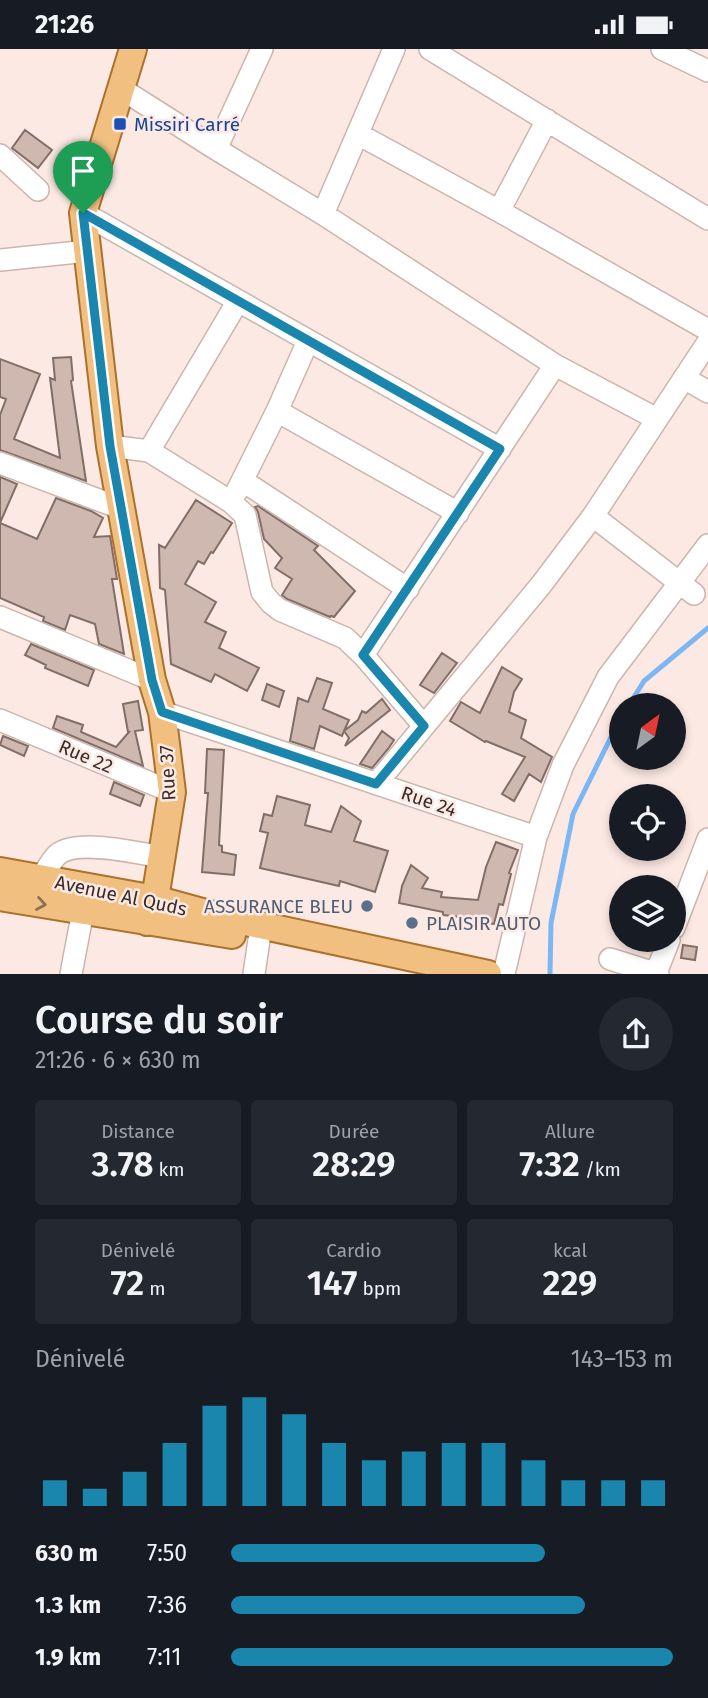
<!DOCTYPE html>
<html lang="fr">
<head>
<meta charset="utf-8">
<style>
	body { margin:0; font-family:"Fira Sans",sans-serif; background:#242831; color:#f1f3f6; height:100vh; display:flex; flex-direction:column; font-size:26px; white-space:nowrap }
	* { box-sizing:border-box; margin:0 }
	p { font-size:23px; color:#9ea1a6 }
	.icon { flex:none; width:38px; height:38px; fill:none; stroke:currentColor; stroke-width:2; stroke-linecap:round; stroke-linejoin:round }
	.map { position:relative; height:925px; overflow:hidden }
	.panel { display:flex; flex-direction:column; background:#171b24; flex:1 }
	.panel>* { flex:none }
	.needle { width:46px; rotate:33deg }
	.fabs { position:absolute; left:609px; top:644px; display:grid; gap:14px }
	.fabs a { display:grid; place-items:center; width:77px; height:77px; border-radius:50%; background:#171b24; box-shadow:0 4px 10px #0003; font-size:35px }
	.pin { position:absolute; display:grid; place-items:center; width:60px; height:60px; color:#fff; margin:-72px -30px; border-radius:50% 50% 50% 0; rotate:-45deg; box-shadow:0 0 7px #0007 }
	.pin .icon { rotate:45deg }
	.round { display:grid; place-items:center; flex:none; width:74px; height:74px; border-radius:37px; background:#242831 }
	.overview { display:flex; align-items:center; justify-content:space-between; height:119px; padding:0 35px }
	h1 { font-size:38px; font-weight:600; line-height:52px }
	.figures { display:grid; grid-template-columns:repeat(3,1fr); gap:10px; height:119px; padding:7px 35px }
	.figures div { display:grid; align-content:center; border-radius:7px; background:#242831; text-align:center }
	.figures b { font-size:35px; font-weight:600 }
	.figures small { font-size:19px; font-weight:400 }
	.figures p { font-size:19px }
	.chart { height:196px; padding:14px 35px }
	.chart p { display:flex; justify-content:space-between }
	.chart svg { width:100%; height:126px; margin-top:7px; stroke:#1a85ad; stroke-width:6 }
	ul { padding:0 35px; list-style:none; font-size:23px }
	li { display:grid; grid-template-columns:112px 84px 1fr; align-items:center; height:52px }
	li i { height:18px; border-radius:9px; background:#1a85ad }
	.status { display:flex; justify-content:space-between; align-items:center; height:49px; padding:0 35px; background:#171b24; direction:ltr }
	.status svg { height:19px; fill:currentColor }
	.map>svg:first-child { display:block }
</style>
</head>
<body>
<div class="status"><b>21:26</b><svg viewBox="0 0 49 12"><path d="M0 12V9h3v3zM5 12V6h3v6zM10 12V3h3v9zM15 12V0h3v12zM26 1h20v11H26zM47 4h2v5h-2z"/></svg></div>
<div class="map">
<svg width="708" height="925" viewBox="0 0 708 925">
	<rect width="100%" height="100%" fill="#fce9e3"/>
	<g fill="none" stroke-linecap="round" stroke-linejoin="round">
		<path stroke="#7db7f3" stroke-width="5" d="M629,656L644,632L708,579
			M550,925L551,874L573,765L612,686L621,670"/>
	</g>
	<path fill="#ceb8b0" stroke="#826e66" stroke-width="2" d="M25,81L52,101L38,119L12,99Z
		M71,308L73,331L71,332L86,432L0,401V366L6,350L0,348V310L40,325L14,390L60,409L50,329L55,331L53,309Z
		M0,428L17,435L0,474L37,490L56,449L91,462L103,469L94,488L110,487L117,530H112L124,605L99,595L95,575L70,566L65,581L43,572L44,568L0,549Z
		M196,451L232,474L213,504L211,503L204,515L198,512L185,535L216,553L205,573L226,583L219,599L259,619L247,642L215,625L211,633L171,615L165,541L160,539L159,496L165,499Z
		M258,457L318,497L314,501L355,542L334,568L331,567L330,568L287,550L282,546L292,530L275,519L282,509L264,490L258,463L255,458Z
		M31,595L94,621L88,637L45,619L46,616L25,606Z
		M442,604L457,614L434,644L420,636Z
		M502,618L522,630L514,643L509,663L526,671L521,689L552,708L541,733L529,725L514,752L502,745L525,708L486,692L485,693L450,672L461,653L480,664Z
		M317,629L332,634L323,660L349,671L344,682L358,671L362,662L366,664L382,650L390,661L345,697L349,689L344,682L342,687L320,677L314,700L290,692L298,649L308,653Z
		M267,635L284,642L279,658L262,651Z
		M138,652L143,681L135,682L143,717L53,679L57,667L83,676L81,683L116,698L129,683H128L123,655Z
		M382,682L394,691L388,700L372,719L360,715Z
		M3,687L28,697L24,707L0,696Z
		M207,700L224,701L219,796L222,797V803L236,806L234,826L202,823L208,744H205Z
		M114,733L144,746L140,757L110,745Z
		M277,747L310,756L305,776L331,783L341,757L361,772L354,792L388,802L375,843L340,832L339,837L260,819L268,784L260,782L264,765L272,767Z
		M496,793L518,801L509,824L511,825L503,856L499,855L494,875L462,868L443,866V863L399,854L402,837L411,816L428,829L422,839L442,843L441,848L478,851L486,818Z
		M683,896L697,898L695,911L681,909Z"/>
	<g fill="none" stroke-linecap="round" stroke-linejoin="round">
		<g stroke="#cbb5ad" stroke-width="24">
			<path id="minor" d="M430,0L708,170
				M662,0L708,22
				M120,39L216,100L323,165L555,316L657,370
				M358,85L499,162L708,281
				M216,100L262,0
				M0,106L38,141
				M499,162L547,71
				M83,164L500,400
				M323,165L394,0
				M0,211L88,202
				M684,329L708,343
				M277,362L458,464
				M110,397L149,402L238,252
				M149,402L231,453L245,466L262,543L271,554L280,561L345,589L363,606
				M0,414L120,459
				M243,432L408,540
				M237,442L277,362L308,292
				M593,467L694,545
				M0,568L152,631
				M162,663L536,788
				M0,671L172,743
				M424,677L363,606L555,316
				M376,735L541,536L593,467L708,293
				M41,829C46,822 51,812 57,806C76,789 138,804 162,808
				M674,879L708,790
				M610,910L658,925
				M656,924L669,891
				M71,925L83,862
				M254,925L259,891
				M504,925L536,788L563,716L608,628L708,496"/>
		</g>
		<g stroke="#aa722c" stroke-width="30">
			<path id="major" d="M133,0L83,164L110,397L152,631L162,663L172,743L155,850L147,873
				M0,822L155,850L213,866L488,925
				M0,848L232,886"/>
		</g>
		<use href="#minor" stroke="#fff" stroke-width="21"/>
		<use href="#major" stroke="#f1c081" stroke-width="26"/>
	</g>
	<defs><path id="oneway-chevron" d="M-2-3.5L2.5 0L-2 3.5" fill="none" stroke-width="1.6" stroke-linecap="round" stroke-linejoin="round" transform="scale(1.75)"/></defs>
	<use stroke="#8b7052" href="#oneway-chevron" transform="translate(41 855) rotate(10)"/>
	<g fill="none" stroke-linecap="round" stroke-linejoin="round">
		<g stroke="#fff" stroke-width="14">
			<path id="route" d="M83,164L500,400L363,606L424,677L376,735L162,663L152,631L110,397Z"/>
		</g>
		<use href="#route" stroke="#1a85ad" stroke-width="9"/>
	</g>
	<rect fill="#1a4fb4" stroke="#fce9e3" stroke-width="2.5" x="113" y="68" width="14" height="14" rx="3.5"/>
	<g fill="#5c6f8a" stroke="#fce9e3" stroke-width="2.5">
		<circle cx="367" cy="857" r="7"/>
		<circle cx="412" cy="874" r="7"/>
	</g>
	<g text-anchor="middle" stroke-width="5" stroke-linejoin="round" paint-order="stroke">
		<g font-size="19" fill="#164399" stroke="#fce9e3" text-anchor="start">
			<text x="134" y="82">Missiri Carré</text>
		</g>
		<g font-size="19" fill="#372e2b" stroke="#fce9e3">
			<text transform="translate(86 707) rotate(23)" y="7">Rue 22</text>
			<text transform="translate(167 724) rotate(-93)" y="7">Rue 37</text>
			<text transform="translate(429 752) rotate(19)" y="7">Rue 24</text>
			<text transform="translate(121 846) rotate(12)" y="7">Avenue Al Quds</text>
		</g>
		<g font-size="19" fill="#4e5e75" stroke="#fce9e3" text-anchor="end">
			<text x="353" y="864">ASSURANCE BLEU</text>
			<text x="426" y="881" text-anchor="start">PLAISIR AUTO</text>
		</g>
	</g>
</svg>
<div class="fabs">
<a><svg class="needle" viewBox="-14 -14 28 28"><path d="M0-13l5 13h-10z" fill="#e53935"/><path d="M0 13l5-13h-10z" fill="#9ea1a6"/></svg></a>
<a><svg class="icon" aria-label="locate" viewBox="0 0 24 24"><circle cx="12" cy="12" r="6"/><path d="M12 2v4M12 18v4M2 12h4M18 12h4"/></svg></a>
<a><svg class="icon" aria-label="layers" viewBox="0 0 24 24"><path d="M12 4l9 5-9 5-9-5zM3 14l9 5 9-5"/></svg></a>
</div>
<div class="pin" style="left:83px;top:164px;background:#1e9e55"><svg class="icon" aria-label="arrive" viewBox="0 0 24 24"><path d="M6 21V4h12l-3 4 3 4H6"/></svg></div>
</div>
<section class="panel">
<div class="overview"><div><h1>Course du soir</h1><p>21:26 · 6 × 630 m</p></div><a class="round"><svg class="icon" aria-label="share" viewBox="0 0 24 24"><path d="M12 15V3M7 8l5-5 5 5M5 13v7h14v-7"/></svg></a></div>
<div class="figures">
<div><p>Distance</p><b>3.78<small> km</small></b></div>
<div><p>Durée</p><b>28:29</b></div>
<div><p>Allure</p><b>7:32<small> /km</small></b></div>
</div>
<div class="figures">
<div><p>Dénivelé</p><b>72<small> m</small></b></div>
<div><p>Cardio</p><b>147<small> bpm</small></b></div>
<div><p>kcal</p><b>229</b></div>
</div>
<div class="chart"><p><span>Dénivelé</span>143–153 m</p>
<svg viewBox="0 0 160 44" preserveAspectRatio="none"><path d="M5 44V35M15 44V38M25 44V32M35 44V22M45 44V9M55 44V6M65 44V12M75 44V22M85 44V28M95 44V25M105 44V22M115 44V22M125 44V28M135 44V35M145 44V35M155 44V35"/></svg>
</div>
<ul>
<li><b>630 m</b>7:50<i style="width:71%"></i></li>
<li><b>1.3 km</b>7:36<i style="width:80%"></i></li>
<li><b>1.9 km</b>7:11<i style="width:100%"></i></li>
</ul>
</section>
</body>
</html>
